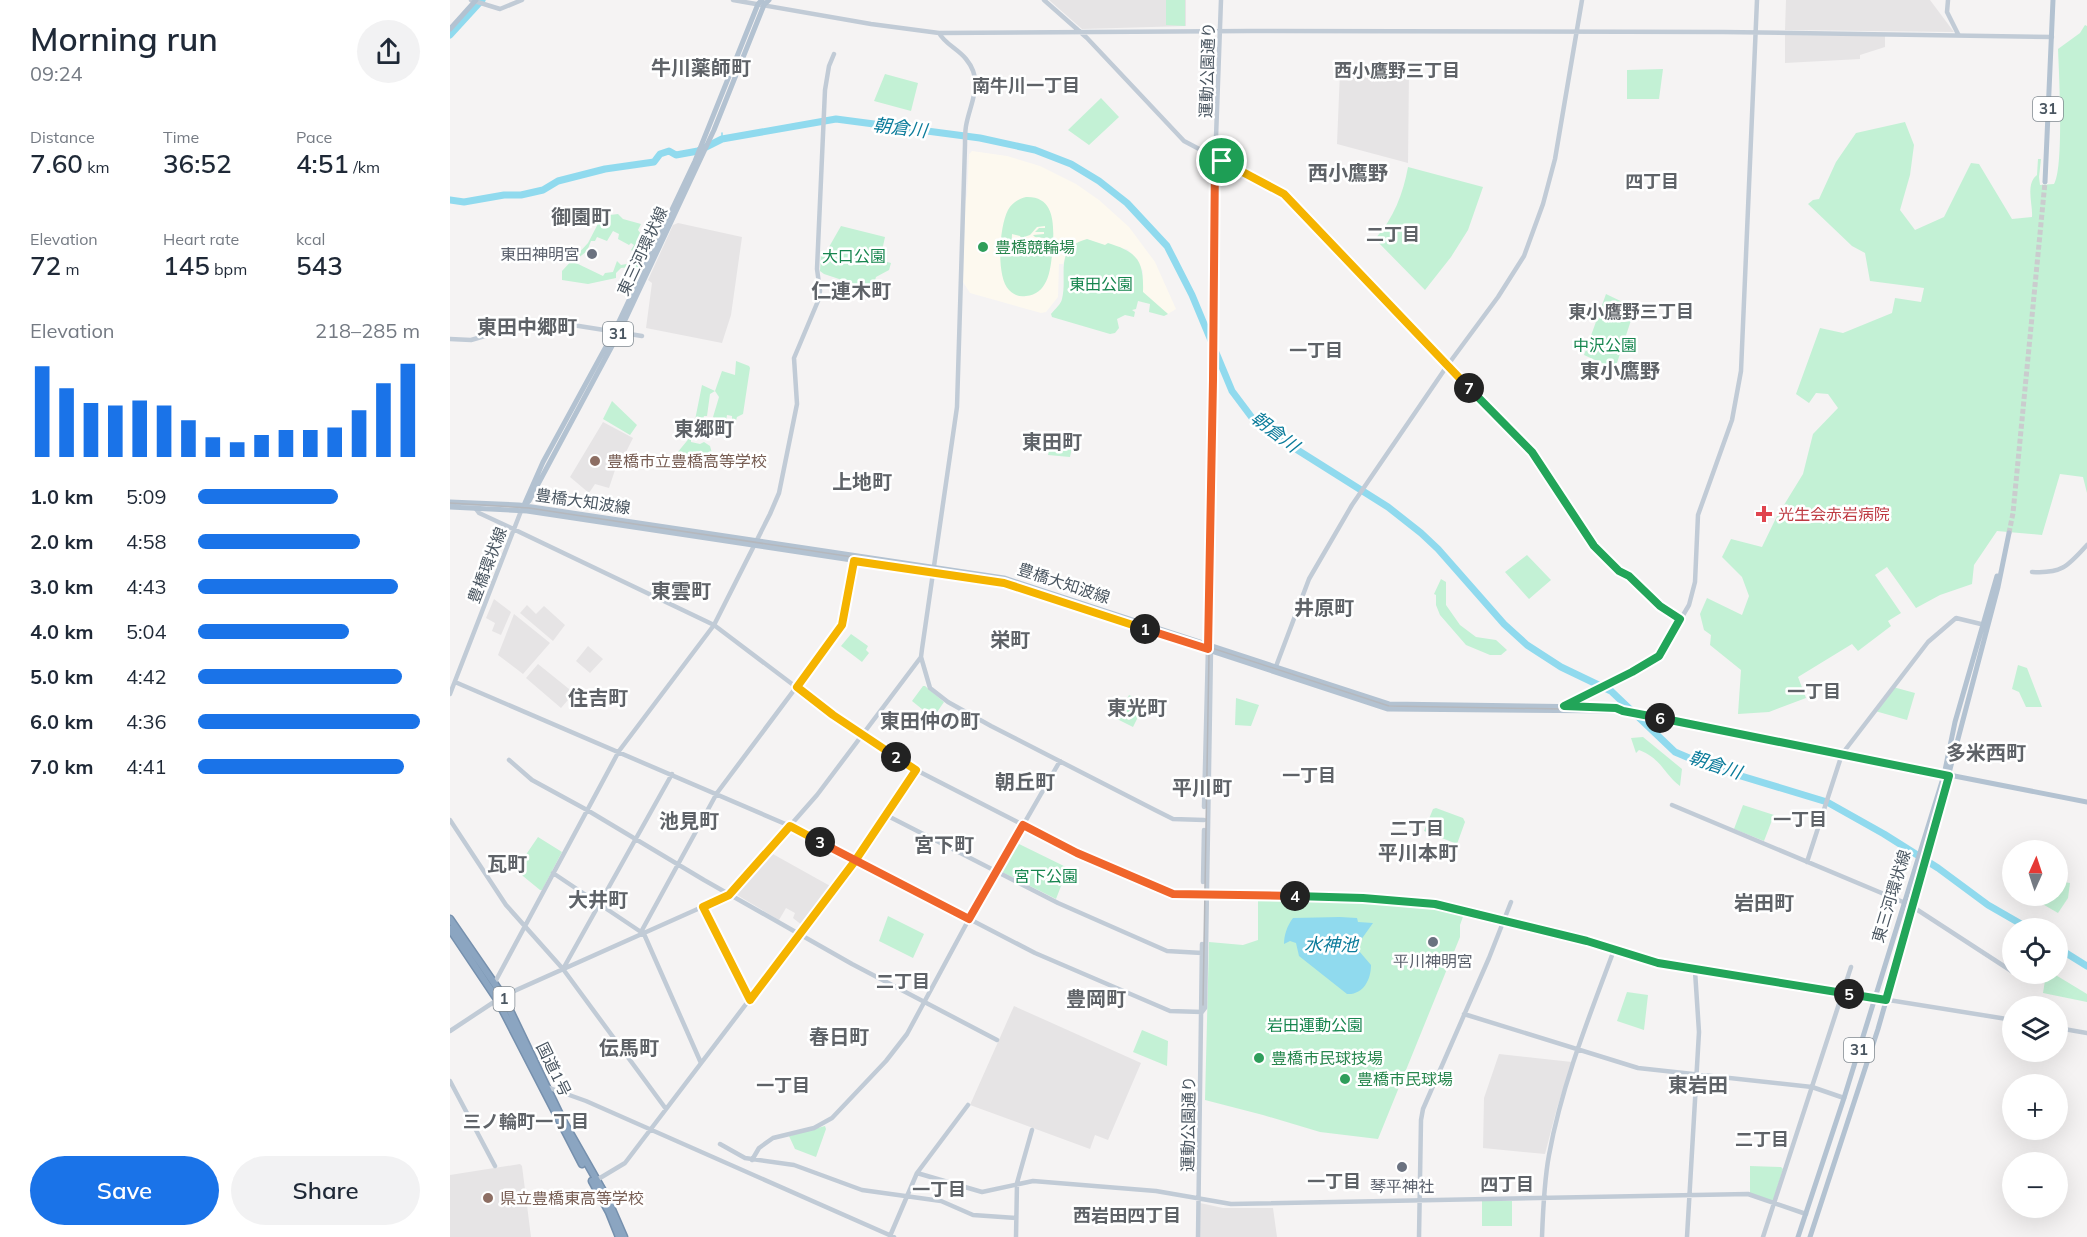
<!DOCTYPE html>
<html lang="en">
<head>
<meta charset="utf-8">
<style>
	body { margin:0; font-family:Mulish,"Noto Sans JP",sans-serif; background:#f2f2f3; color:#1f2937; height:100vh; display:flex; flex-direction:column; font-size:22px; white-space:nowrap }
	* { box-sizing:border-box; margin:0 }
	p { font-size:20px; color:#747a83 }
	.icon { flex:none; width:33px; height:33px; fill:none; stroke:currentColor; stroke-width:2; stroke-linecap:round; stroke-linejoin:round }
	.map { position:relative; flex:1; overflow:hidden }
	.sheet { display:flex; flex-direction:column; background:#fff; width:450px }
	.sheet>* { flex:none }
	.needle { width:39px; rotate:3deg }
	.tools { position:absolute; left:1552px; top:840px; display:grid; gap:12px }
	.tools a { display:grid; place-items:center; width:66px; height:66px; border-radius:50%; background:#fff; box-shadow:0 6px 24px #0002; font-size:30px }
	.pin { position:absolute; display:grid; place-items:center; width:51px; height:51px; color:#fff; margin:-26px; border:3px solid #fff; border-radius:50%; box-shadow:0 2px 6px #0007 }
	.km { position:absolute; width:30px; height:30px; margin:-15px; border-radius:50%; background:#222; color:#fff; font-size:16px; line-height:30px; text-align:center }
	.round { display:grid; place-items:center; flex:none; width:63px; height:63px; border-radius:32px; background:#f2f2f3 }
	.summary { display:flex; align-items:center; justify-content:space-between; height:102px; padding:0 30px }
	h1 { font-size:33px; font-weight:600; line-height:45px }
	.stats { display:grid; grid-template-columns:repeat(3,1fr); gap:9px; height:102px; padding:6px 30px }
	.stats div { display:grid; align-content:center }
	.stats b { font-size:26px; font-weight:600 }
	.stats small { font-size:16px; font-weight:400 }
	.stats p { font-size:16px }
	.chart { height:168px; padding:12px 30px }
	.chart p { display:flex; justify-content:space-between }
	.chart svg { width:100%; height:108px; margin-top:6px; stroke:#1a73e8; stroke-width:6 }
	.action { display:flex; gap:12px; margin-top:auto; padding:12px 30px }
	.action a { flex:1; height:69px; border-radius:36px; background:#1a73e8; color:#fff; font-size:24px; font-weight:600; line-height:69px; text-align:center }
	.action a+a { background:#f2f2f3; color:#1f2937 }
	ul { padding:0 30px; list-style:none; font-size:20px }
	li { display:grid; grid-template-columns:96px 72px 1fr; align-items:center; height:45px }
	li i { height:15px; border-radius:8px; background:#1a73e8 }
	main { display:flex; flex:1; min-height:0 }
	.map>svg:first-child { display:block }
</style>
</head>
<body>
<main>
<section class="sheet">
<div class="summary"><div><h1>Morning run</h1><p>09:24</p></div><a class="round"><svg class="icon" aria-label="share" viewBox="0 0 24 24"><path d="M12 15V3M7 8l5-5 5 5M5 13v7h14v-7"/></svg></a></div>
<div class="stats">
<div><p>Distance</p><b>7.60<small> km</small></b></div>
<div><p>Time</p><b>36:52</b></div>
<div><p>Pace</p><b>4:51<small> /km</small></b></div>
</div>
<div class="stats">
<div><p>Elevation</p><b>72<small> m</small></b></div>
<div><p>Heart rate</p><b>145<small> bpm</small></b></div>
<div><p>kcal</p><b>543</b></div>
</div>
<div class="chart"><p><span>Elevation</span>218–285 m</p>
<svg viewBox="0 0 160 44" preserveAspectRatio="none"><path d="M5 44V7M15 44V16M25 44V22M35 44V23M45 44V21M55 44V23M65 44V29M75 44V36M85 44V38M95 44V35M105 44V33M115 44V33M125 44V32M135 44V25M145 44V14M155 44V6"/></svg>
</div>
<ul>
<li><b>1.0 km</b>5:09<i style="width:63%"></i></li>
<li><b>2.0 km</b>4:58<i style="width:73%"></i></li>
<li><b>3.0 km</b>4:43<i style="width:90%"></i></li>
<li><b>4.0 km</b>5:04<i style="width:68%"></i></li>
<li><b>5.0 km</b>4:42<i style="width:92%"></i></li>
<li><b>6.0 km</b>4:36<i style="width:100%"></i></li>
<li><b>7.0 km</b>4:41<i style="width:93%"></i></li>
</ul>
<div class="action"><a>Save</a><a>Share</a></div>
</section>
<div class="map">
<svg width="1637" height="1237" viewBox="0 0 1637 1237">
	<rect width="100%" height="100%" fill="#f5f3f3"/>
	<path fill="#fdf9ef" d="M522,151L557,156L590,166L626,184L649,200L679,227L705,262L726,309L718,314L693,292V271L687,259L677,249L655,246L637,239L618,249L613,264H609L608,297L596,312L591,313L520,293L513,282L515,203L517,195L519,154Z"/>
	<path fill="#e6e4e5" d="M599,0H736V26L632,29Z
		M1336,0H1480L1504,32L1335,30Z
		M1335,35L1435,36V47L1410,55V59L1335,63Z
		M890,71H959L958,163L887,144Z
		M228,223L292,237L281,315L272,343L196,328L202,283L198,280L223,225Z
		M153,422L183,438L174,456L164,451L157,466L165,470L159,488L145,484L139,493L120,477Z
		M44,599L61,612L51,635L42,631L45,623L36,618Z
		M77,605L86,614L94,606L115,625L103,641L70,613Z
		M64,614L100,643L73,674L48,655Z
		M138,646L153,659L140,673L126,661Z
		M88,664L124,693L111,708L76,678Z
		M321,853L382,887L353,926L343,918L345,913L336,908L329,920L287,895Z
		M564,1006L691,1063L658,1140L645,1135L640,1149L520,1105Z
		M1049,1054L1122,1062L1107,1108L1095,1154L1033,1148L1034,1098Z
		M70,1164L72,1166L81,1237H0V1175Z
		M750,1203L773,1208H823L827,1237H750Z"/>
	<path fill="#c3f1d5" fill-rule="evenodd" d="M716,0H735V26L716,25Z
		M1635,25L1637,26V493L1633,477L1610,474L1592,535L1547,531L1524,565L1522,584L1490,595L1466,608L1437,567L1425,575L1451,613L1438,621L1441,626L1408,651L1402,644L1348,677L1356,698L1319,712L1288,714L1291,670L1260,645L1261,635L1254,630L1250,614L1257,598L1292,615L1299,596L1292,577L1272,557L1281,539L1312,547L1326,518L1353,474L1363,434L1388,408L1378,394L1366,393L1359,403L1346,394L1370,328L1393,333L1442,313L1445,298L1471,302L1474,288L1420,281L1415,253L1402,246L1358,204L1363,200L1369,199L1386,162L1406,133L1455,122L1464,145L1460,175L1450,210L1465,230L1494,217L1521,163L1529,164L1562,219L1582,217C1583,204 1575,184 1587,175L1588,159H1591L1589,177L1590,185L1604,184C1614,169 1609,72 1608,49L1630,33Z
		M1213,69L1209,99H1177V70Z
		M435,74L468,83L461,111L424,101Z
		M651,98L669,117L639,145L618,130Z
		M958,167L1033,187L1018,230L1001,257L975,290L925,239C944,218 953,194 958,167Z
		M576,197C604,196 604,223 603,244C601,263 601,294 576,296C569,297 564,295 559,290C546,277 549,227 558,210C562,203 568,199 576,197ZM595,226V228H589L585,232H594V234L583,235L585,237L594,238V240H588C590,251 582,261 571,252L561,254L562,234L570,236L571,238L580,235L587,227Z
		M168,214L173,219L191,224L188,230L194,238L201,242L188,272L181,267L171,268L166,273V278L138,284L112,280V271L138,243L152,216ZM163,231L169,234L168,239L179,245L181,243L184,245L181,250L184,252L179,259L182,263L171,265L167,261L163,272L155,273L153,276L126,263L127,259L137,251L141,241H145L147,237L157,241Z
		M391,226L435,237L430,260L441,263L439,270L426,277L422,290L374,274L370,271L371,254H375Z
		M637,239L655,245L658,243C687,252 694,260 693,292L718,314L714,316L699,312L700,304L688,301L686,309L682,310L685,312L684,317L675,315L667,319L669,328L665,333L660,334L602,317L601,314C605,309 611,304 612,299C618,275 603,248 637,239Z
		M1156,294L1185,308L1165,369L1134,355Z
		M286,361L299,366L300,368L293,414L287,417L285,424L282,423V416L277,415L276,421L263,417L269,397L265,391L272,371L285,375Z
		M252,385L265,391L260,394L257,416H254L252,423L250,422L249,426L244,425Z
		M162,401L187,425L180,435L153,419Z
		M241,436V442L250,444L254,442L260,446L262,453L250,454L251,462L232,457L227,453Z
		M602,437L623,443L620,457L598,455Z
		M1077,555L1101,580L1079,599L1055,572Z
		M991,579L996,582V605L1010,625L1026,637L1046,640L1057,650L1051,655H1040L1016,645L990,615L986,605V595L984,594Z
		M401,634L418,646L416,650L419,653L412,662L391,646Z
		M1568,665L1577,668L1592,707H1576L1569,692L1562,689Z
		M473,686H475L494,702L483,718L462,701Z
		M1443,687L1465,693L1457,720L1425,711Z
		M679,695L695,703L683,727L667,719Z
		M786,698L809,705L801,726L785,725Z
		M1193,737L1232,769L1230,786C1213,773 1212,759 1189,750L1186,753L1181,738Z
		M1293,805L1324,815L1314,841L1284,829Z
		M986,808L1013,818L1015,822L1007,844L974,831L983,809Z
		M88,837L112,852L92,890H90L68,872L73,859Z
		M565,842L618,868L606,899L550,871Z
		M1608,881L1620,883L1618,898L1608,913L1589,902L1591,896H1608Z
		M808,896L952,900L1015,911L1010,925V937L928,1139L870,1132L813,1115L755,1100L759,942L793,945L808,940Z
		M438,916L474,934L463,958L429,941Z
		M1596,974H1604L1637,994V1002L1593,993Z
		M1177,992L1198,995L1194,1030L1167,1021Z
		M692,1030L718,1041L717,1066L683,1052Z
		M375,1126L376,1129L366,1157L345,1149L339,1136Z
		M1300,1166L1331,1167L1333,1169L1323,1201L1300,1193Z
		M1032,1201H1062V1226H1032Z"/>
	<path fill="#90daee" d="M890,917L907,918L908,922L923,923L908,944L909,951L921,965C921,980 913,995 897,994L849,956L846,943L840,941L834,944C834,935 837,926 843,918Z"/>
	<g fill="none" stroke-linecap="round" stroke-linejoin="round">
		<path stroke="#90daee" stroke-width="1.5" d="M272,139V133"/>
		<path stroke="#90daee" stroke-width="7" d="M0,35L32,0
			M0,200L14,202L54,195H71L93,190L108,181L155,169L204,162L210,154L219,151L226,155L248,151L272,139L386,119L530,138L585,150L621,164L649,181L677,203L717,246L742,295L782,391L803,419L838,444L938,507L971,533L988,549L1054,624L1077,645L1111,667L1161,691L1225,752L1258,766L1377,802L1434,834L1488,868L1538,905L1578,928
			M1608,948L1637,966"/>
		<path stroke="#caccce" stroke-width="5" stroke-dasharray="5 2.5" stroke-linecap="butt" d="M1559,533L1563,513L1595,182"/>
		<g stroke="#7690ad" stroke-width="9">
			<path id="highway" d="M0,919L53,996L112,1119L157,1198L174,1237
				M0,929L47,999L132,1164
				M142,1181L159,1212L169,1237"/>
		</g>
		<path stroke="#c1cbd6" stroke-width="4.5" d="M21,0L50,9L72,0
			M283,0L421,24L489,33L801,31L1273,32L1602,37
			M594,0L637,38L734,141L834,194L1082,452L1106,486L1144,546L1169,571L1179,576L1210,606L1230,619
			M1498,0L1497,12L1508,34
			M489,33C495,44 508,49 516,59C535,82 520,102 516,126C515,132 515,139 515,145L507,407L472,649L471,657L480,688L498,702L541,726L705,810L723,819L754,820
			M0,339L21,340L91,320L192,336
			M26,509L29,513L57,526L264,625L383,715L466,770L628,853L723,894L913,898L985,904L1138,941L1208,963L1563,1020
			M1582,572C1612,574 1618,566 1637,545
			M825,669L859,579L902,505L997,366L1048,297L1074,256L1093,204L1105,159L1132,0
			M5,682L340,826L585,953L720,1011L752,1012
			M0,694L71,511
			M1114,706L1182,672L1209,656L1239,605L1245,582L1248,515L1282,420L1291,371L1307,0
			M59,760L82,780L137,810L254,880L402,964L547,1040
			M1222,805L1453,902
			M754,807L758,648
			M436,815L608,903L717,951L752,953
			M0,820L56,905L113,969L216,1109
			M1357,862L1392,754L1478,642L1506,618L1535,625
			M103,873L191,932
			M753,882L754,830
			M253,907L300,1000
			M1463,907L1563,972
			M113,969L222,774
			M1566,974L1571,977
			M45,982L169,751L264,625L320,514L329,493L347,404L344,358L368,301L370,291L367,269L375,90L379,66L384,54
			M752,1012L755,1008L761,650L759,645L765,165L771,0
			M1014,1014L1188,1068L1362,1087L1394,1098
			M1608,1028L1637,1033
			M0,1031L53,996L279,895L367,795L471,657
			M251,1063L194,934L191,932L267,793L389,630L392,625L404,558
			M0,1081L45,1166
			M94,1086L136,1101L444,1237
			M270,1144L295,1158L344,1165L412,1190L491,1201L523,1215L566,1218
			M302,1160L309,1148L323,1138L364,1128L382,1118L436,1061L457,1034L519,919L610,761
			M467,1173L532,1192L583,1181L706,1191L781,1204L1298,1194L1356,1214
			M145,1181L175,1163L405,861L466,770
			M440,1236L467,1173L518,1105
			M566,1237L567,1183L582,1130
			M748,1237L752,944
			M969,1237L971,1120L973,1109L1039,958L1061,902
			M1092,1237C1093,1209 1094,1182 1099,1155C1112,1084 1139,1017 1164,950
			M1237,1237L1249,1032L1245,971
			M1313,1237L1401,967"/>
		<path stroke="#b3c2d1" stroke-width="5" d="M0,29L26,0
			M1595,182L1603,0
			M0,502L69,505L554,578L939,704L1145,707
			M74,505L93,462L164,332L245,161L308,4L312,0
			M0,507L77,511L554,583L938,709L1173,711L1637,802
			M73,507L79,501L169,333L264,130L314,5L319,0
			M1348,1237L1394,1098L1494,775L1505,722L1547,576
			M1360,1237L1428,1029L1474,868L1548,587L1559,533"/>
		<use href="#highway" stroke="#8ba5c1" stroke-width="6"/>
		<path stroke="#b5b8bd" stroke-width="1.5" d="M0,503L79,508L554,580L939,706L1168,710
			M753,1005L759,653L754,646"/>
	</g>
	<g fill="none" stroke-linecap="round" stroke-linejoin="round">
		<g stroke="#fff" stroke-width="12">
			<path id="split-1" d="M695,629L758,649L763,380L765,158L772,161"/>
		</g>
		<g stroke="#fff" stroke-width="12">
			<path id="split-2" d="M446,757L383,715L347,687L392,625L404,561L554,583L695,629"/>
		</g>
		<g stroke="#fff" stroke-width="12">
			<path id="split-3" d="M370,842L340,826L279,895L253,907L300,1000L405,861L466,770L446,757"/>
		</g>
		<g stroke="#fff" stroke-width="12">
			<path id="split-4" d="M370,842L519,919L573,825L627,853L723,894L845,896"/>
		</g>
		<g stroke="#fff" stroke-width="12">
			<path id="split-5" d="M845,896L913,898L985,904L1137,941L1208,963L1399,994"/>
		</g>
		<g stroke="#fff" stroke-width="12">
			<path id="split-6" d="M1210,718L1499,776L1436,1000L1399,994"/>
		</g>
		<g stroke="#fff" stroke-width="12">
			<path id="split-7" d="M1019,388L1082,452L1144,546L1169,571L1179,576L1210,606L1230,619L1209,656L1182,672L1114,706L1166,708L1173,711L1210,718"/>
		</g>
		<g stroke="#fff" stroke-width="12">
			<path id="split-8" d="M772,161L834,194L1019,388"/>
		</g>
		<use href="#split-1" stroke="#f0652b" stroke-width="8"/>
		<use href="#split-2" stroke="#f5b400" stroke-width="8"/>
		<use href="#split-3" stroke="#f5b400" stroke-width="8"/>
		<use href="#split-4" stroke="#f0652b" stroke-width="8"/>
		<use href="#split-5" stroke="#22a559" stroke-width="8"/>
		<use href="#split-6" stroke="#22a559" stroke-width="8"/>
		<use href="#split-7" stroke="#22a559" stroke-width="8"/>
		<use href="#split-8" stroke="#f5b400" stroke-width="8"/>
	</g>
	<g fill="#2e9e5b" stroke="#fff" stroke-width="2">
		<circle cx="533" cy="247" r="6"/>
		<circle cx="809" cy="1058" r="6"/>
		<circle cx="895" cy="1079" r="6"/>
	</g>
	<g fill="#6b7280" stroke="#fff" stroke-width="2">
		<circle cx="142" cy="254" r="6"/>
		<circle cx="983" cy="942" r="6"/>
		<circle cx="952" cy="1167" r="6"/>
	</g>
	<g fill="#8d6e63" stroke="#fff" stroke-width="2">
		<circle cx="145" cy="461" r="6"/>
		<circle cx="38" cy="1198" r="6"/>
	</g>
	<path fill="#e0444e" stroke="#fff" stroke-width="2" d="M1311 505h6v6h6v6h-6v6h-6v-6h-6v-6h6z"/>
	<g text-anchor="middle" stroke-width="5" stroke-linejoin="round" paint-order="stroke">
		<g fill="#fff" stroke="#808990" stroke-width="1.5">
			<rect x="1583" y="97" width="30" height="24" rx="4.5"/>
			<rect x="153" y="322" width="30" height="24" rx="4.5"/>
			<rect x="43.5" y="987" width="21" height="24" rx="4.5"/>
			<rect x="1394" y="1038" width="30" height="24" rx="4.5"/>
		</g>
		<g font-size="15" font-weight="bold" fill="#4a5661">
			<text x="1598" y="114">31</text>
			<text x="168" y="339">31</text>
			<text x="54" y="1004">1</text>
			<text x="1409" y="1055">31</text>
		</g>
		<g font-size="16" fill="#4a5661" stroke="#fff">
			<text transform="translate(757 70) rotate(-88)" y="6">運動公園通り</text>
			<text transform="translate(192 251) rotate(-65)" y="6">東三河環状線</text>
			<text transform="translate(133 501) rotate(8)" y="6">豊橋大知波線</text>
			<text transform="translate(37 565) rotate(-69)" y="6">豊橋環状線</text>
			<text transform="translate(614 583) rotate(18)" y="6">豊橋大知波線</text>
			<text transform="translate(1441 896) rotate(-73)" y="6">東三河環状線</text>
			<text transform="translate(104 1069) rotate(64)" y="6">国道1号</text>
			<text transform="translate(738 1124) rotate(-89)" y="6">運動公園通り</text>
		</g>
		<g font-size="16" fill="#27864d" stroke="#fff" text-anchor="start">
			<text x="545" y="253">豊橋競輪場</text>
			<text x="821" y="1064">豊橋市民球技場</text>
			<text x="907" y="1085">豊橋市民球場</text>
		</g>
		<g font-size="16" fill="#5b616d" stroke="#fff">
			<text x="130" y="260" text-anchor="end">東田神明宮</text>
			<text x="983" y="967">平川神明宮</text>
			<text x="952" y="1192">琴平神社</text>
		</g>
		<g font-size="16" fill="#17864f" stroke="#fff">
			<text x="404" y="262">大口公園</text>
			<text x="651" y="290">東田公園</text>
			<text x="1155" y="351">中沢公園</text>
			<text x="596" y="882">宮下公園</text>
			<text x="865" y="1031">岩田運動公園</text>
		</g>
		<g font-size="16" fill="#785e54" stroke="#fff" text-anchor="start">
			<text x="157" y="467">豊橋市立豊橋高等学校</text>
			<text x="50" y="1204">県立豊橋東高等学校</text>
		</g>
		<g font-size="16" fill="#be3a42" stroke="#fff" text-anchor="start">
			<text x="1328" y="520">光生会赤岩病院</text>
		</g>
		<g font-size="18" font-weight="bold" fill="#5f6368" stroke="#fff">
			<text x="947" y="77">西小鷹野三丁目</text>
			<text x="576" y="92">南牛川一丁目</text>
			<text x="1202" y="188">四丁目</text>
			<text x="943" y="241">二丁目</text>
			<text x="1181" y="318">東小鷹野三丁目</text>
			<text x="866" y="357">一丁目</text>
			<text x="1364" y="698">一丁目</text>
			<text x="859" y="782">一丁目</text>
			<text x="1350" y="826">一丁目</text>
			<text x="967" y="835">二丁目</text>
			<text x="453" y="988">二丁目</text>
			<text x="333" y="1092">一丁目</text>
			<text x="76" y="1128">三ノ輪町一丁目</text>
			<text x="1312" y="1146">二丁目</text>
			<text x="884" y="1188">一丁目</text>
			<text x="1057" y="1191">四丁目</text>
			<text x="489" y="1196">一丁目</text>
			<text x="677" y="1222">西岩田四丁目</text>
		</g>
		<g font-size="18" font-style="italic" fill="#0c7c9b" stroke="#fff">
			<text transform="translate(450 128) rotate(7)" y="6">朝倉川</text>
			<text transform="translate(825 432) rotate(37)" y="6">朝倉川</text>
			<text transform="translate(1265 765) rotate(18)" y="6">朝倉川</text>
			<text x="881" y="951">水神池</text>
		</g>
		<g font-size="20" font-weight="bold" fill="#5f6368" stroke="#fff">
			<text x="251" y="75">牛川薬師町</text>
			<text x="898" y="180">西小鷹野</text>
			<text x="131" y="224">御園町</text>
			<text x="401" y="298">仁連木町</text>
			<text x="77" y="334">東田中郷町</text>
			<text x="1170" y="378">東小鷹野</text>
			<text x="254" y="436">東郷町</text>
			<text x="602" y="449">東田町</text>
			<text x="412" y="489">上地町</text>
			<text x="231" y="598">東雲町</text>
			<text x="874" y="615">井原町</text>
			<text x="560" y="647">栄町</text>
			<text x="148" y="705">住吉町</text>
			<text x="687" y="715">東光町</text>
			<text x="480" y="728">東田仲の町</text>
			<text x="1536" y="760">多米西町</text>
			<text x="575" y="789">朝丘町</text>
			<text x="752" y="795">平川町</text>
			<text x="239" y="828">池見町</text>
			<text x="494" y="852">宮下町</text>
			<text x="968" y="860">平川本町</text>
			<text x="57" y="871">瓦町</text>
			<text x="148" y="907">大井町</text>
			<text x="1314" y="910">岩田町</text>
			<text x="646" y="1006">豊岡町</text>
			<text x="389" y="1044">春日町</text>
			<text x="179" y="1055">伝馬町</text>
			<text x="1248" y="1092">東岩田</text>
		</g>
	</g>
</svg>
<div class="tools">
<a><svg class="needle" viewBox="-14 -14 28 28"><path d="M0-13l5 13h-10z" fill="#e53935"/><path d="M0 13l5-13h-10z" fill="#747a83"/></svg></a>
<a><svg class="icon" aria-label="locate" viewBox="0 0 24 24"><circle cx="12" cy="12" r="6"/><path d="M12 2v4M12 18v4M2 12h4M18 12h4"/></svg></a>
<a><svg class="icon" aria-label="layers" viewBox="0 0 24 24"><path d="M12 4l9 5-9 5-9-5zM3 14l9 5 9-5"/></svg></a>
<a>+</a>
<a>−</a>
</div>
<div class="pin" style="left:772px;top:161px;background:#1e9e55"><svg class="icon" aria-label="arrive" viewBox="0 0 24 24"><path d="M6 21V4h12l-3 4 3 4H6"/></svg></div>
<b class="km" style="left:695px;top:629px">1</b>
<b class="km" style="left:446px;top:757px">2</b>
<b class="km" style="left:370px;top:842px">3</b>
<b class="km" style="left:845px;top:896px">4</b>
<b class="km" style="left:1399px;top:994px">5</b>
<b class="km" style="left:1210px;top:718px">6</b>
<b class="km" style="left:1019px;top:388px">7</b>
</div>
</main>
</body>
</html>
